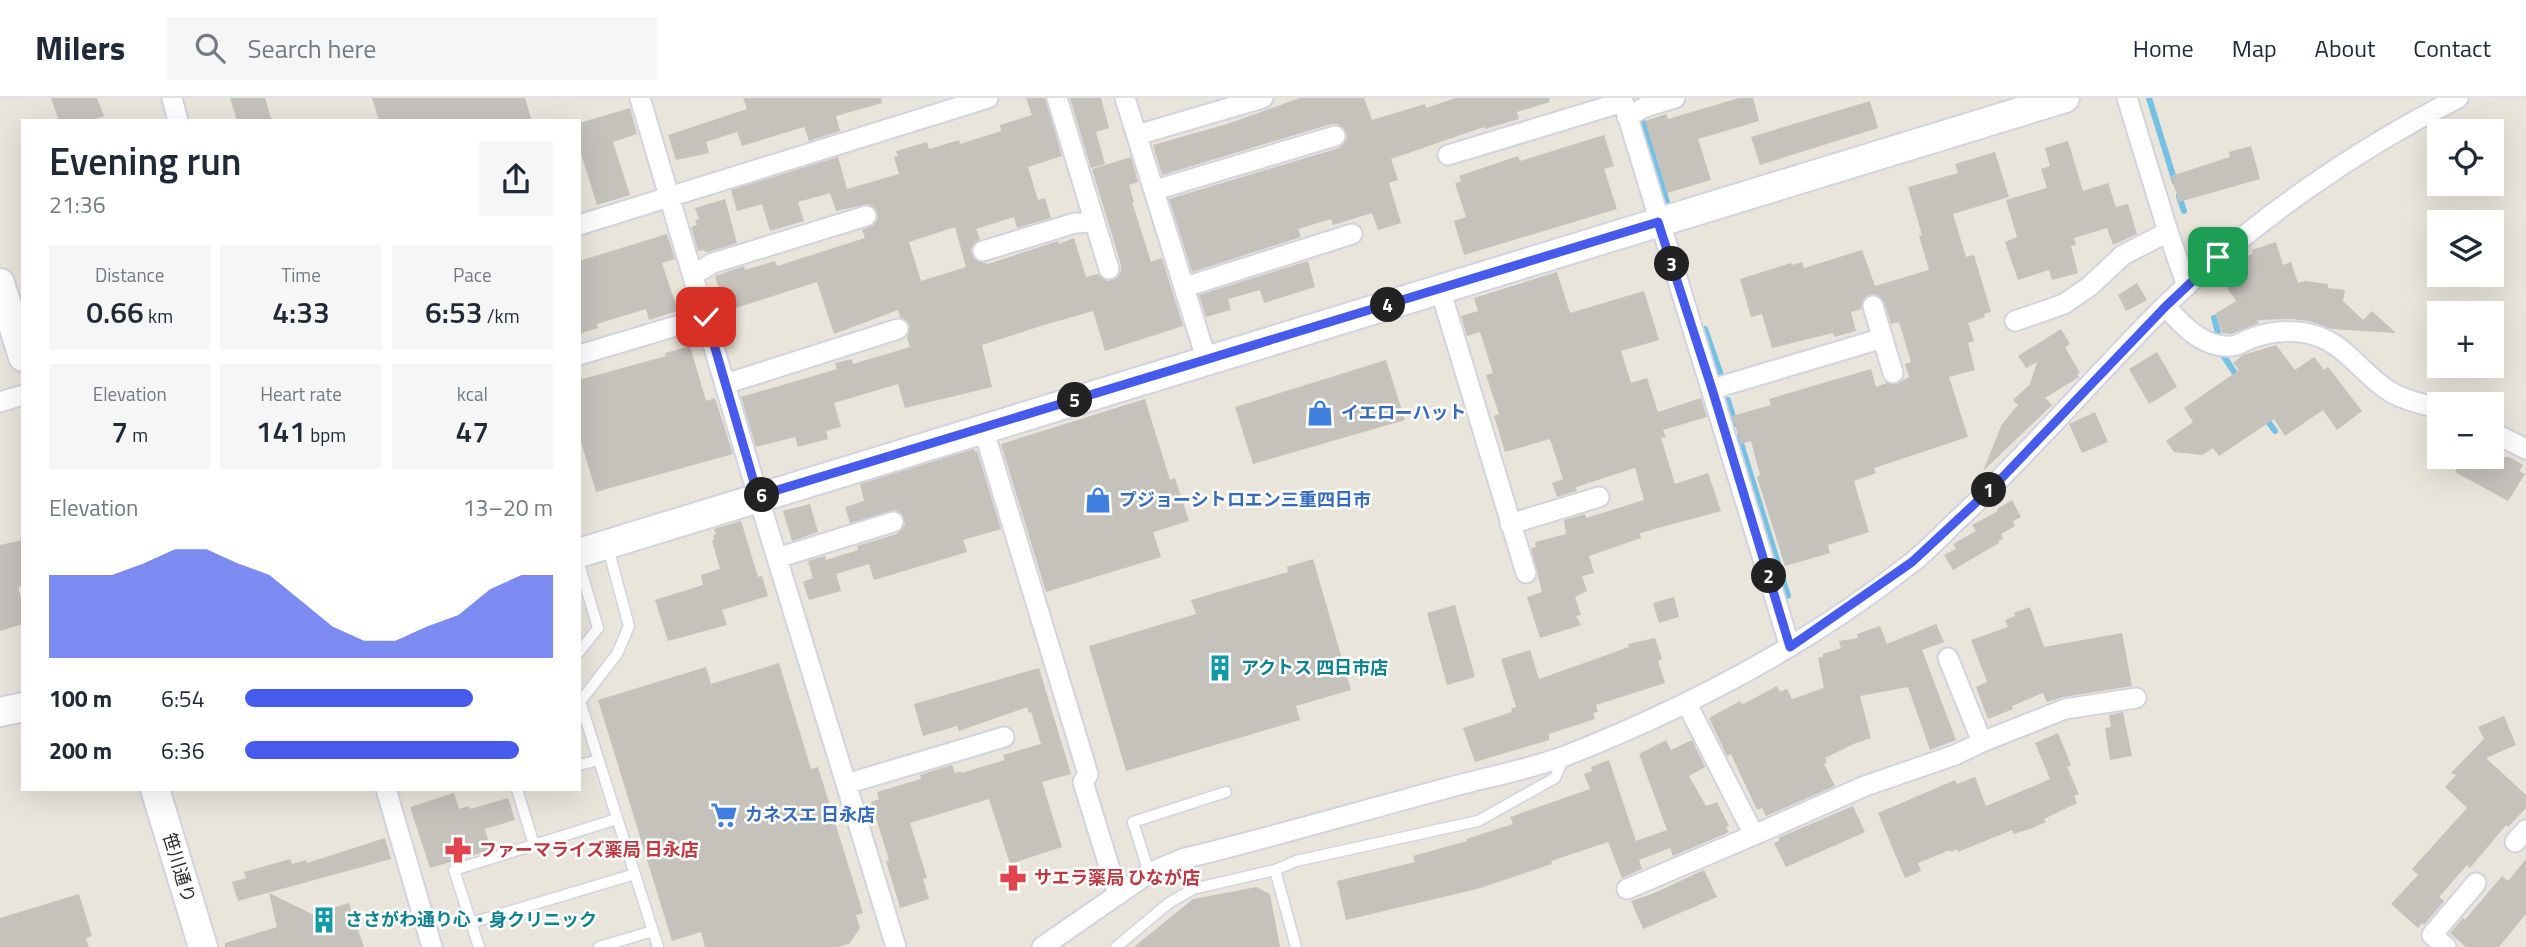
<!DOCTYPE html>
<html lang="en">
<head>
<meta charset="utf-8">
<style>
	body { margin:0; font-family:"Titillium Web","Noto Sans JP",sans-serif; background:#f6f6f7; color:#1f2937; height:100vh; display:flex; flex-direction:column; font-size:26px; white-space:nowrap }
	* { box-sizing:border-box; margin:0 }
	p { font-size:23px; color:#747a83 }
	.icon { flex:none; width:38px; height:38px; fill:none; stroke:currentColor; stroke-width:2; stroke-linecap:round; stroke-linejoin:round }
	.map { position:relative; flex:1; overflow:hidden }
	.drawer { position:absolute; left:21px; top:21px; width:560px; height:672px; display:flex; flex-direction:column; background:#fff; border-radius:0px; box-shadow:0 7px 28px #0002 }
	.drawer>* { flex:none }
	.tools { position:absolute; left:2427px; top:21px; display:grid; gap:14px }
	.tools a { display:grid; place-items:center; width:77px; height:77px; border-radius:0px; background:#fff; box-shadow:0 7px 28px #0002; font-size:35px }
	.pin { position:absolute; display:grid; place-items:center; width:60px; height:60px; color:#fff; margin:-30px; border-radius:14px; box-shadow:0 4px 10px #0006 }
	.km { position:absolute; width:35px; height:35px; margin:-18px; border-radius:50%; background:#222; color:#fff; font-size:19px; line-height:35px; text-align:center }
	.round { display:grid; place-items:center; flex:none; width:74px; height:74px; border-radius:0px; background:#f6f6f7 }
	.overview { display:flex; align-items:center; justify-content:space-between; height:119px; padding:0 28px }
	h1 { font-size:38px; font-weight:600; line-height:52px }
	.stats { display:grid; grid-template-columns:repeat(3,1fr); gap:10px; height:119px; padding:7px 28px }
	.stats div { display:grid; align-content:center; border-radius:0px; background:#f6f6f7; text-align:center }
	.stats b { font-size:30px; font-weight:600 }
	.stats small { font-size:19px; font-weight:400 }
	.stats p { font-size:19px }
	.chart { height:196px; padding:14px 28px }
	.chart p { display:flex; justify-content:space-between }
	.chart svg { width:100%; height:126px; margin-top:7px; fill:#465bec; opacity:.7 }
	ul { padding:0 28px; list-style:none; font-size:23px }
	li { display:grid; grid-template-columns:112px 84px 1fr; align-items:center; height:52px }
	li i { height:18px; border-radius:9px; background:#465bec }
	header { display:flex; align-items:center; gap:42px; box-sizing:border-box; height:98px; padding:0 35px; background:#fff; border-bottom:2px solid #e0e1e3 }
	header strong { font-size:33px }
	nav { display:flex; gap:38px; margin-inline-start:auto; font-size:24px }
	.search { width:490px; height:63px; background:#f6f6f7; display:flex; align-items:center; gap:18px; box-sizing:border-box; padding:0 24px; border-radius:0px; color:#747a83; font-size:26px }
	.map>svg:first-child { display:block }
</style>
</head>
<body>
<header>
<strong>Milers</strong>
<div class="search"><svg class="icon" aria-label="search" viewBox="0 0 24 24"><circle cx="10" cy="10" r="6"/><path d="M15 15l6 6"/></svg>Search here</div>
<nav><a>Home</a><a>Map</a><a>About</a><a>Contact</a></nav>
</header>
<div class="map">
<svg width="2526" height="849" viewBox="0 0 2526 849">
	<rect width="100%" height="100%" fill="#eae5db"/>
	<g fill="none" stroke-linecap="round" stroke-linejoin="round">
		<path stroke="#75c1e5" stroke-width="6" d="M2149,0L2175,84
			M1643,24L1667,104
			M2179,98L2184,113
			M2214,220L2218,235
			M1705,231L1722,280
			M2223,257L2238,280
			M1728,302L1735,326
			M2264,318L2275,333
			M1739,339L1788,498"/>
	</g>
	<path fill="#c5c1bb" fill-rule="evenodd" d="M51,0H97L104,18L89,23H59Z
		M230,0H265L272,23H237Z
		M372,0H525L532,23H379Z
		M743,0H881L882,5L836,18L840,33L809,43L804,29L742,48L737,34L706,44L709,55L676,62L668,37L747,11Z
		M1026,0H1045L1062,58L1028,69L1038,102L1045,100L1051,120L1017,130L1014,119L976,131L980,141L971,150L974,161L988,166L1058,143L1059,146L1074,140L1086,179L1098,176L1107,183L1117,180L1121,174V167L1092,71L1131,59L1138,84L1129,87L1134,104H1132L1151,164L1162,160L1183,228L1105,253L1093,213L1044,227L982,247L992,289L905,310L898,286L834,305L841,329L826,333L828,341L798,349L795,339L756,349L741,299L837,271L835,265L852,261L853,266L910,249L907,240L910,228L906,222L900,219L898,212L834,236L817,184L726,213L715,178L744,168L745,172L775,163L777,168L865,140L862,132L874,127L878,120L875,110L868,106L836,113L830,95L798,104L804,123L770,133L762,106L737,113L731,92L838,59L847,91L899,76L894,59L898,58L896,53L927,44L929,51L959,42L960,46L1001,33L1000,27L1032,17ZM955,129L966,169L921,183L909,144Z
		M1070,0H1101L1109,30L1096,34L1105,66L1091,70Z
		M1300,0H1364L1372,22L1425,6L1426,10L1456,0H1549L1550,4L1517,14L1519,21L1485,31L1484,29L1391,61L1398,82L1389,85L1401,125L1378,132L1372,115L1333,127L1331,121L1298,131L1301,139L1192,174L1169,101L1339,50L1347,41L1346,34L1338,26H1331L1162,77L1153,47L1227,26Z
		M1739,0H1753L1759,23L1698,41L1711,82L1667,95L1645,23L1666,16L1668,21Z
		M1870,3L1878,30L1760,67L1751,39Z
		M630,10L637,36L613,44L630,97L597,107L579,49V25Z
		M1604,37L1614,68L1604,71L1617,111L1464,157L1454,123L1466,119L1455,85L1461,83L1459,78L1518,58L1520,63Z
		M2068,43L2083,93L2108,85L2116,109L2128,106L2137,136L2113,147L2107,130L2074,140L2076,147L2071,148L2078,175L2052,182L2049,172L2018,182L2005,144L2017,139L2006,102L2047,90L2041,71L2050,68L2045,50Z
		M2251,48L2260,81L2179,104L2171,78L2230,59L2229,54Z
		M1995,54L2009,99L1953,116L1966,159L1974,157L1991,214L1984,216L1985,219L1968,225L1974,243L1968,245L1975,272L1949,279L1968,339L1874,370L1876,375L1854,383L1869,434L1828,447L1830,455L1785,468L1757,379L1760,377L1751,343L1741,346L1732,318L1771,307L1769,301L1871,271L1876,289L1887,285L1897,286L1909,279L1905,266L1911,264L1899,224L1891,226L1884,204L1875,196L1865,199L1861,211L1851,214L1856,233L1834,239L1833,235L1772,250L1762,216L1751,219L1740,181L1791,165L1792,167L1802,164L1804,170L1862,152L1875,188L1929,172L1919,138L1922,137L1908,89L1958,75L1955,66Z
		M725,101L737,145L708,154H705L704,152L698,153L691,129L697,127L695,122L699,121L695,110Z
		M667,136L675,161L662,165L678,213L649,222L646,211L597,226L598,230L579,236V163Z
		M2276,144L2283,167L2291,164L2298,185L2305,183L2328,186V190L2345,192L2343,203L2363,222L2372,213L2396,235L2332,231L2309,223L2292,221L2257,222L2259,225L2231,236L2222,235L2215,216L2236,203L2219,178L2236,165L2243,162V159L2253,156L2252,152Z
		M1308,163L1315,189L1264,205L1260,192L1228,201L1231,212L1206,219L1199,197Z
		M1557,174L1570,215L1644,193L1659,242L1621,253L1631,285L1647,280L1658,314L1701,300L1707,319L1663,332L1666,339L1661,340L1675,386L1708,375L1721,413L1640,435L1641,440L1589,458L1594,475L1582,478L1587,493L1575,499L1581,517L1576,518L1581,527L1540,540L1527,499L1542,494L1531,450L1536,449L1535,444L1566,436L1564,422L1585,416L1586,420L1644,402L1635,370L1576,389L1577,393L1557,399L1552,385L1563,381L1550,341L1505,354L1494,318L1499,316L1486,277L1493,275L1480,234L1467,238L1461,218L1478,213L1474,200Z
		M2137,185L2147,202L2126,213L2118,197Z
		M2061,231L2070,246L2065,249L2080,275L2077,276L2079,279L2045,300L2052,307L1983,373L2002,326L2018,307L2013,302L2030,286L2037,264L2026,270L2018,258Z
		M2276,247L2295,272L2314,259L2324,272L2328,269L2362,313L2337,332L2323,312L2285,338L2274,321L2219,358L2213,350L2202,357L2174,354L2166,343L2193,324L2184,310L2239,272L2233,265L2243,257Z
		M690,248L706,303L715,300L733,356L596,394L579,337V282L666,258L665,255Z
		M2157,254L2177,289L2149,306L2129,271Z
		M1386,262L1405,322L1253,366L1235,309Z
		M1145,301L1170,382L1175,380L1189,423L1153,434L1161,459L1046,494L1001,346Z
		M2095,314L2108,344L2082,355L2069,326Z
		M974,351L975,354L977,353L1001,431L963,442L967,454L874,482L869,466L836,476L841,493L809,502L803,484L813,480L808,463L825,458L826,462L858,452L857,448L897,436L905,427L902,416L895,412L850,425L845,409L864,403L860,386Z
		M2465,359H2509L2523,367L2519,373L2525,376L2508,403L2455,374Z
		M2012,402L2021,419L2013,423L2015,428L2001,436L2003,441L1998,443L1999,445L1953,472L1944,457L1956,451L1953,446L1976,433L1972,427L1998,413L1997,411Z
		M810,406L818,434L792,443L783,413Z
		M741,423L758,479L762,478L768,498L722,512L727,527L668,543L655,502L703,487L701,477L720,471L712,443L714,442L713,437L716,436L714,431Z
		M23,442V488L18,489L23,506V526L0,533V447Z
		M1313,461L1351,592L1296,608L1300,622L1126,673L1089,548L1196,516L1191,502L1288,474L1287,469Z
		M1674,499L1679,519L1659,525L1653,505Z
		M1455,507L1475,579L1447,587L1427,515Z
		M2030,509L2044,549L2122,535L2132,588L2063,599L2047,604L2043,595L2012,608L2013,611L1988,621L1976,589L1987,584L1971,542L2008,529L2005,522L2015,518L2014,515Z
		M1936,526L1944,544L1922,552L1956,642L1930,652L1908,589L1860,598L1871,640L1856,645L1825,660L1827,665L1824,666L1835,688L1766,718L1762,710L1757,712L1731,656L1727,658L1709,620L1740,603L1742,606L1745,605L1777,588L1780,594L1787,591L1792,601L1824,590L1818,560L1823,559V556L1841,550L1839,543L1858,540L1857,536L1880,528L1887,546Z
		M1655,540L1662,561L1658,563L1665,585L1596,607L1598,614L1593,615L1595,621L1549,636V642L1475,664L1463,630L1512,614L1511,610L1516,609L1501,561L1530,552L1539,581L1629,549L1628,546Z
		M779,565L811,671L818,669L863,815L856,817L860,830L849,846L838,849H705L701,834L672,843L598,602L706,569L711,586Z
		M1039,570L1071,676L1042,684L1062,749L1010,766L989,701L910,725L927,780L923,781L929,801L900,810L886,763L889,762L871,704L879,701L877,694L921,681L920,677L952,667L955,675L961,673V675L1005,662L1003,657L1041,646L1031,614L1029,615L1027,609L959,633L957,628L923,638L914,606Z
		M2123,614L2132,658L2110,662L2105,630L2111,629L2109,617Z
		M2504,618L2516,647L2486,660L2526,697V710L2508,729L2506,727L2470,770L2467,767L2439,799L2444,803L2424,827L2422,825L2418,830L2391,806L2418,777L2412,771L2467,710L2445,689L2456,677L2451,675L2484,641L2478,629Z
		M2058,635L2071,667L2067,669L2079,696L2074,698L2077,705L2044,721L2046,724L2030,731L2013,736L2012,732L1958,754L1957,751L1951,754L1950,752L1918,765L1921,773L1905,780L1878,715L1955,682L1957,686L1975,679L1986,708L2034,688L2050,681L2035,645Z
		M1666,642L1671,652L1692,642L1705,669L1689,678L1706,708L1717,704L1729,728L1726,730L1729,734L1673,758L1670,750L1639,762L1642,771L1622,780L1608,744L1551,763L1552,766L1477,791L1346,822L1337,783L1415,764L1413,758L1467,743L1466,741L1513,726L1510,719L1590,691L1584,676L1592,673L1591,669L1609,662L1636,743L1667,732L1639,656Z
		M454,695L459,711L469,708L470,711L508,700L515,722L485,731L491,752L430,770L410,709Z
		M1853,708L1865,734L1786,769L1774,745L1780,742L1778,740Z
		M385,740L391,761L238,803L232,784L246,780L244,774L290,761L292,766L306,762L307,765Z
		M2526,761V816L2499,849H2466L2450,835L2463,820L2465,822L2502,778L2508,783Z
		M1704,772L1717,799L1643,831L1631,803L1652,796Z
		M1257,789L1270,796L1280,849H1134L1193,801Z
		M269,795L312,816L349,805L364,849H225V845L277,829Z
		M79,796L92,838L86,840L89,849H0V820Z"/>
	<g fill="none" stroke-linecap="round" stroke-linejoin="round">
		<g stroke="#d1d3e1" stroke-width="13">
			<path id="lane" d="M579,466L598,530L579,554
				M579,600L658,849
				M579,605L617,556L629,528L608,450
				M579,667L599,662
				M517,691L534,747
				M1275,772L1296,849
				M1149,775L1133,724L1226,694
				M471,825L635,776
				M479,849L454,772L617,721
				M599,849L653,833
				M1116,849L1169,805L1193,791L1275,772L1296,763L1478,723L1555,680L1564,660"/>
		</g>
		<g stroke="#d1d3e1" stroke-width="23">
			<path id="street" d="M172,0L178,23
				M640,0L758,398L896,849
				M1057,0L1109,171
				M1125,0L1207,263
				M1622,0L1790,549
				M2127,0L2168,134L2187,188
				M1627,19L1645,9L1675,0
				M1137,37L1263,0
				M1448,57L1623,4
				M1155,92L1335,38
				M579,127L988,0
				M983,153L1075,125L1095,124
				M693,177L713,165L866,118
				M1185,189L1352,136
				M1440,191L1526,475
				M1873,208L1893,275
				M2166,208C2181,227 2205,251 2232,248C2239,247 2246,242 2252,240C2269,234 2288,232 2306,235C2344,242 2358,273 2389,293C2403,302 2423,306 2440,311
				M2015,223L2064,206L2090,188L2123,157L2168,134
				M579,257L706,219
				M725,286L898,231
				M1712,291L1883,240
				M0,304L23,297
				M983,330L1088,676L1083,684L1118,797
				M2492,334L2526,351
				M1510,426L1599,399
				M777,460L893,424
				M1982,644L2065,611L2136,600
				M846,686L1004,639
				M386,691L432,849
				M1754,737L1865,688L1955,657L1982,644L1948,560
				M2515,744L2526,732
				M1627,791L1754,737L1687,606
				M1042,849L1149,775L1182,761C1269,740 1354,715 1440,692C1482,680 1524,673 1565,658C1687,610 1806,548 1910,466C1930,451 1947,431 1966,414C2036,348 2098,274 2167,206C2252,124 2353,53 2458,0
				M2446,849L2432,837L2476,785"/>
		</g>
		<g stroke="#d1d3e1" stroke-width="32">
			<path id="secondary" d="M0,185L23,259
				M579,455L2065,0
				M0,614L23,609
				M155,691L203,849"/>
		</g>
		<use href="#lane" stroke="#fff" stroke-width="10"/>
		<use href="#street" stroke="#fff" stroke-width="19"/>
		<use href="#secondary" stroke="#fff" stroke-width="28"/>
	</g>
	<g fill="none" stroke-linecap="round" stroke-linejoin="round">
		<g stroke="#fff" stroke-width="14">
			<path id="route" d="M706,219L758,398L1658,124L1712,291L1790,549L1912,464L1996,386L2166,208L2218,159"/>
		</g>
		<use href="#route" stroke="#465bec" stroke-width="9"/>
	</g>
	<defs>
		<g id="shop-bare" transform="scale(2.1)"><path d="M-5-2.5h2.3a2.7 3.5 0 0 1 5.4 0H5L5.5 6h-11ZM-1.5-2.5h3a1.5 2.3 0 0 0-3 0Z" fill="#3f7fe0" stroke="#fff" stroke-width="2.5" paint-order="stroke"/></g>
		<g id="building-bare" transform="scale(2.1)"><path d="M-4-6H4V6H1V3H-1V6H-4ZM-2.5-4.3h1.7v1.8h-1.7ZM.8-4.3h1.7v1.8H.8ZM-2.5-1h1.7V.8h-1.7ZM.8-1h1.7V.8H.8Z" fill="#0f9aa8" stroke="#fff" stroke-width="2.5" paint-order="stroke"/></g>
		<g id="supermarket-bare" transform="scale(2.1)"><path d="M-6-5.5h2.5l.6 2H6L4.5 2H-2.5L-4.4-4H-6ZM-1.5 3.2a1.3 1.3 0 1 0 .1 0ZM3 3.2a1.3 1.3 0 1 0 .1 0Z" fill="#3f7fe0" stroke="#fff" stroke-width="2.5" paint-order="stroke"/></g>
		<g id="pharmacy-bare" transform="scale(2.1)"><path d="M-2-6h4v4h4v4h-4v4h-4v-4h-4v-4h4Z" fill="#e0444e" stroke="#fff" stroke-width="2.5" paint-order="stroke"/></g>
	</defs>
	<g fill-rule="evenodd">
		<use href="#shop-bare" x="1320" y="315"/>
		<use href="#shop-bare" x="1098" y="402"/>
		<use href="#building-bare" x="1220" y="570"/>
		<use href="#supermarket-bare" x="724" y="717"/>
		<use href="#pharmacy-bare" x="458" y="752"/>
		<use href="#pharmacy-bare" x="1013" y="780"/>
		<use href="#building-bare" x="324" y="822"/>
	</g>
	<g text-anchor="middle" stroke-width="5" stroke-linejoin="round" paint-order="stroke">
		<g font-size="18" font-weight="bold" fill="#366cbe" stroke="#fff" text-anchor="start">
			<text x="1341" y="321">イエローハット</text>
			<text x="1119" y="408">プジョーシトロエン三重四日市</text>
			<text x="745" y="723">カネスエ 日永店</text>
		</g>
		<g font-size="18" font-weight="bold" fill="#0d838f" stroke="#fff" text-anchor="start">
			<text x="1241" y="576">アクトス 四日市店</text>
			<text x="345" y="828">ささがわ通り心・身クリニック</text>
		</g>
		<g font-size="18" font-weight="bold" fill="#be3a42" stroke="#fff" text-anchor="start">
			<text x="479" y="758">ファーマライズ薬局 日永店</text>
			<text x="1034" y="786">サエラ薬局 ひなが店</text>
		</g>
		<g font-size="18" fill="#292929" stroke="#fff">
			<text transform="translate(179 770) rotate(73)" y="6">笹川通り</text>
		</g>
	</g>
</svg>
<div class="tools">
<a><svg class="icon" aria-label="locate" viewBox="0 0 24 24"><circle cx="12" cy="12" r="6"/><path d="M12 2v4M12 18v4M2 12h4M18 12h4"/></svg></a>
<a><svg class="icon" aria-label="layers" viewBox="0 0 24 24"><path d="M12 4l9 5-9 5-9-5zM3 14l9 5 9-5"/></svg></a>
<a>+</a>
<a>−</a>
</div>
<div class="pin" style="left:2218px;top:159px;background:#1e9e55"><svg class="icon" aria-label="arrive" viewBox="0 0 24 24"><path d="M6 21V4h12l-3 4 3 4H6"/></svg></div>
<div class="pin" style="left:706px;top:219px;background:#d93025"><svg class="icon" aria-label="check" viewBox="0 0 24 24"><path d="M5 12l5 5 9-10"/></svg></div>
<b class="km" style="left:1989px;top:392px">1</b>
<b class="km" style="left:1769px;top:478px">2</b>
<b class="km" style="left:1672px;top:166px">3</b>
<b class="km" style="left:1388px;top:207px">4</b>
<b class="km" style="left:1075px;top:302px">5</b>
<b class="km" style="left:762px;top:397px">6</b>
<section class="drawer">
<div class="overview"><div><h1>Evening run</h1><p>21:36</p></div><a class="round"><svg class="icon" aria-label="share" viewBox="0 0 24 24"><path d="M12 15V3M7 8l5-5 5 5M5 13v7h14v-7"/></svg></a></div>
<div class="stats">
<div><p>Distance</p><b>0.66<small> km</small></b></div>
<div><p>Time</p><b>4:33</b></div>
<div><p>Pace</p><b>6:53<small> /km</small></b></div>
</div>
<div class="stats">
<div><p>Elevation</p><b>7<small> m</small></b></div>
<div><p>Heart rate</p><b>141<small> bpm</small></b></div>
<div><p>kcal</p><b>47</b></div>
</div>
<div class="chart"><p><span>Elevation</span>13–20 m</p>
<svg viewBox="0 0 160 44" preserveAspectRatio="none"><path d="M0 44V15L10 15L20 15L30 11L40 6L50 6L60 11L70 15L80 24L90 33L100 38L110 38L120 33L130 29L140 20L150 15L160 15V44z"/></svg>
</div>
<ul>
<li><b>100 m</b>6:54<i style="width:74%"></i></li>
<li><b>200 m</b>6:36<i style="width:89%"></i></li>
</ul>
</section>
</div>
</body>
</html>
